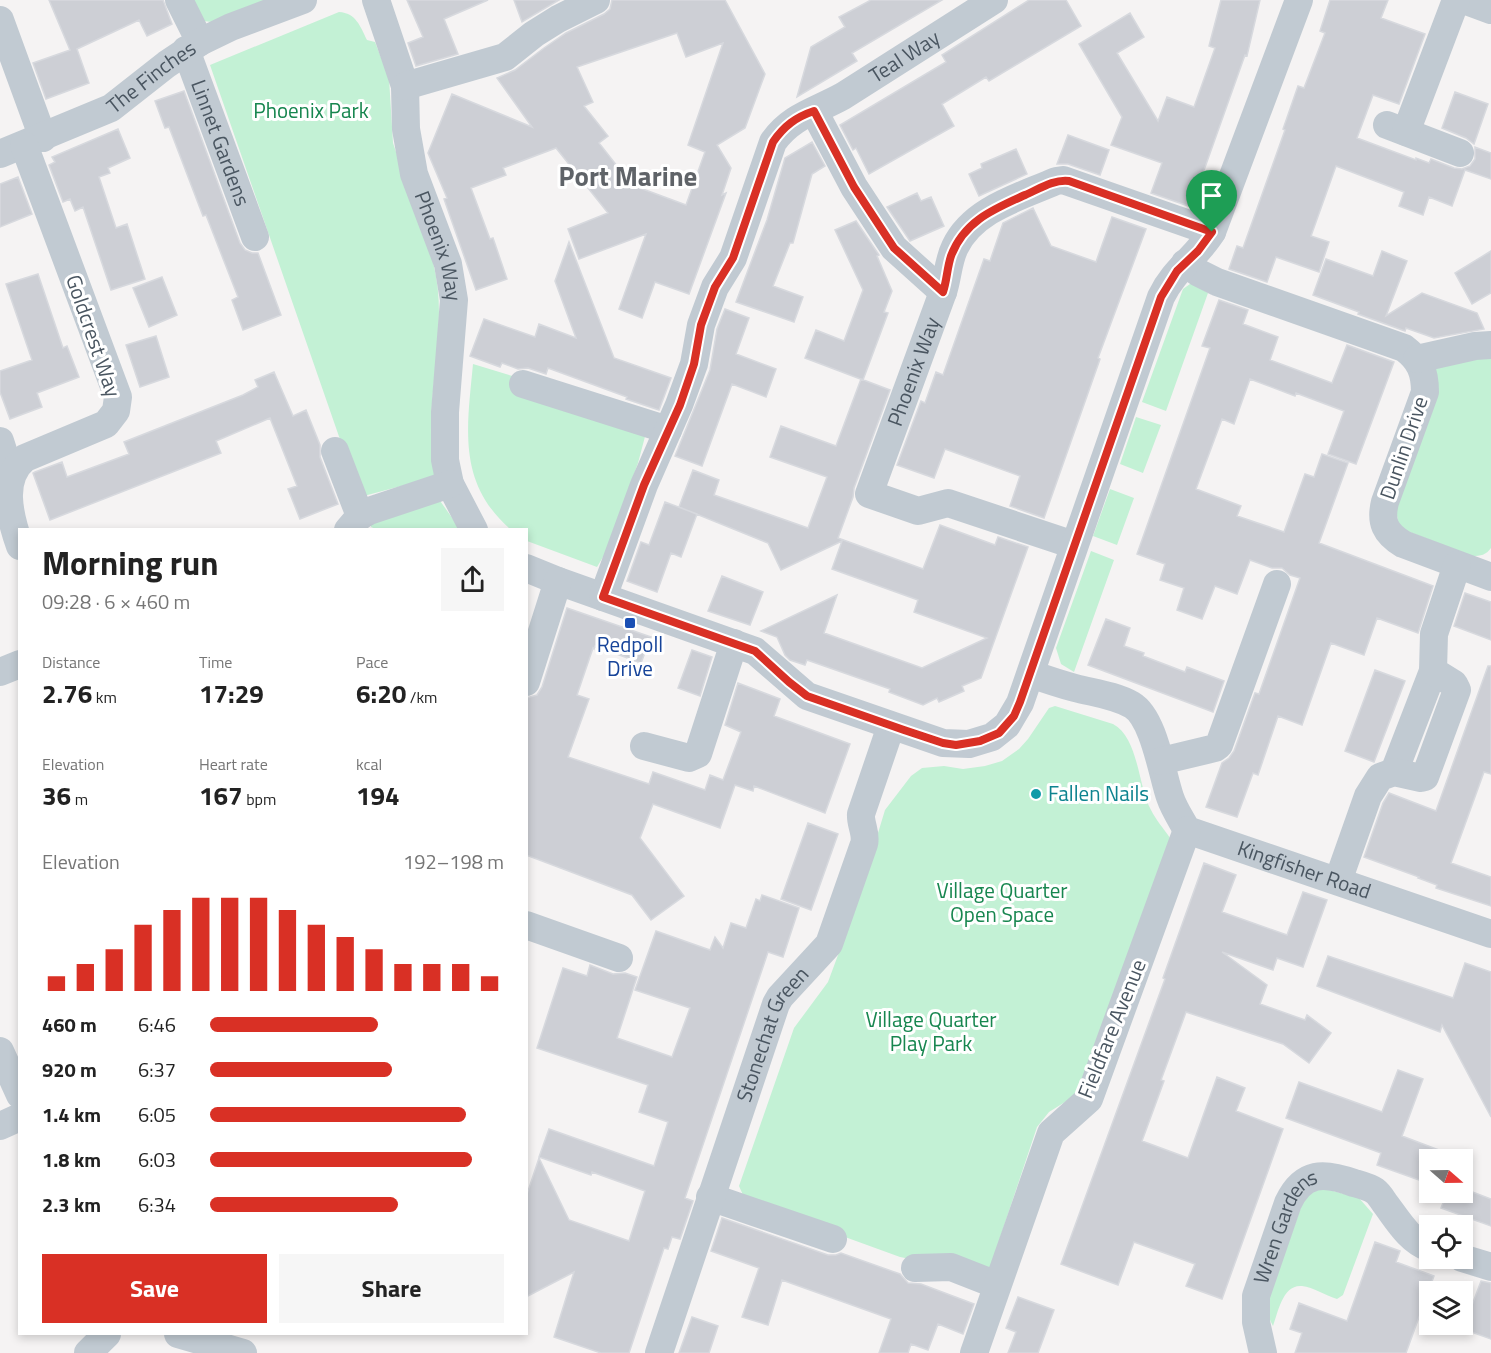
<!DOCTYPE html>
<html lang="en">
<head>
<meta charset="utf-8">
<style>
	body { margin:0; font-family:"Titillium Web",sans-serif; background:#f6f6f6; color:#222; height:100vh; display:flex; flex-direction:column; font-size:22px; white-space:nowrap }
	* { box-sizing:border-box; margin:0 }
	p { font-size:20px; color:#767676 }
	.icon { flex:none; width:33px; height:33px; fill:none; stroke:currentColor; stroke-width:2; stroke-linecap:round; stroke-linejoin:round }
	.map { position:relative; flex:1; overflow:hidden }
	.side { position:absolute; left:18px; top:528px; width:510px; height:807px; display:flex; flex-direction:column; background:#fff; border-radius:0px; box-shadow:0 3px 9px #0003 }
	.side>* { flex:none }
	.needle { width:39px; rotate:110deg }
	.tools { position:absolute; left:1419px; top:1149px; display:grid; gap:12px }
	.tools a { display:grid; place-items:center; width:54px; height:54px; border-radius:0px; background:#fff; box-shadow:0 3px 9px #0003; font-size:30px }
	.pin { position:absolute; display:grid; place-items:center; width:51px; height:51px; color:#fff; margin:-62px -26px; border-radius:50% 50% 50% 0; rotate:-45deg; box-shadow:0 0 6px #0007 }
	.pin .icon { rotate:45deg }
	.round { display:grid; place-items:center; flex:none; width:63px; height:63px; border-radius:0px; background:#f6f6f6 }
	.headline { display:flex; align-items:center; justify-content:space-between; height:102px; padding:0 24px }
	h1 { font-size:33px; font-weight:700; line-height:45px }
	.stats { display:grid; grid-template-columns:repeat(3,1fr); gap:9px; height:102px; padding:6px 24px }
	.stats div { display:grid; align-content:center }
	.stats b { font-size:26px; font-weight:700 }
	.stats small { font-size:16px; font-weight:400 }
	.stats p { font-size:16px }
	.chart { height:168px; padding:12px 24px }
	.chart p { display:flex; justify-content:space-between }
	.chart svg { width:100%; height:108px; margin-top:6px; stroke:#d93025; stroke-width:6 }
	.primary-button { display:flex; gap:12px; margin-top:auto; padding:12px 24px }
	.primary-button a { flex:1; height:69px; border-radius:0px; background:#d93025; color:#fff; font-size:24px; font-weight:700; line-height:69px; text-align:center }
	.primary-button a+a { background:#f6f6f6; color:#222 }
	ul { padding:0 24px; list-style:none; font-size:20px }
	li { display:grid; grid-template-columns:96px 72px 1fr; align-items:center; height:45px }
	li i { height:15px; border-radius:8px; background:#d93025 }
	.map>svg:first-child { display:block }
</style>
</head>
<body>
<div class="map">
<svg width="1491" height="1353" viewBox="0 0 1491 1353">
	<rect width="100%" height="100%" fill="#f5f3f3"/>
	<path fill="#c3f1d5" d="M193,0H273L212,22L203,21Z
		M339,12C356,13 360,26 367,40L375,42L389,78L393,143L433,262C448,319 430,377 431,435C431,449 433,463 435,477L360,497L210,65Z
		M1190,284H1193L1208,293L1166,411L1142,402L1183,289Z
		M1491,352V548C1486,555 1481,556 1472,556L1399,528L1396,509L1433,366Z
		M473,364L519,378L647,429L638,463L606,552L597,567L527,541L526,530L510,529C457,482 467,428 473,364Z
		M1136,417L1161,425L1143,473L1120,464Z
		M1110,489L1134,498L1117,545L1093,536Z
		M438,498L460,529L378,530L371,527V521Z
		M1091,551L1114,560L1074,672L1061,664L1056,648Z
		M1055,706L1113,724C1139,738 1138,787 1151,810C1156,820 1164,829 1170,838L1080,1090L1073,1097L1049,1112L1037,1127L988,1274L900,1257L823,1229L743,1195L739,1186L794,1028L828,982L854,912L885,810L911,776L922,768L944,766L963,769L985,766L1002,761L1019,749L1028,739L1049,708Z
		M1322,1188L1359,1198L1373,1214L1343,1295L1337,1299C1326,1296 1313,1287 1302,1286C1283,1284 1278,1312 1273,1326L1269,1318L1267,1302L1304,1199L1309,1194Z"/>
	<path fill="#cdcfd5" stroke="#d7d9de" stroke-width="1.5" fill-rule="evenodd" d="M49,0H163L172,24L147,36L139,20L77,49L89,83L46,99L33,63L70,50Z
		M407,0H488L444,19L458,54L416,66L408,43L423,37Z
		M514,0H559L522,22Z
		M612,0H725L765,74L745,128L717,145L731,168L722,195L726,193L689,294L655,282L642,318L619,309L646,234L579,259L568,229L608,213L556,148L503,168L506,175L471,188L490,239L493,238L507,279L476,290L444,199L447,198L428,153L452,94L532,127L497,78L515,70L544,48L566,33L604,14L610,9ZM677,33L686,57L723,43L688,145L705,152L686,205L632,185L599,143L608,136L584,106L593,102L577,67Z
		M871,0H942L852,53L857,61L797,97L811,47L845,27L839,17Z
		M1029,0H1066L1081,26L989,81L986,77L942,104L954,126L869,174L856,148L853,150L840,125L946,62L942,55Z
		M1221,0H1260L1247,56L1245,55L1198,187L1201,188L1194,208L1151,193L1162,163L1111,145L1122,117L1079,44L1130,13L1144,37L1117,53L1158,121L1167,97L1194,107L1215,48L1209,46Z
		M1330,0H1388L1381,18L1425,34L1399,104L1373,95L1357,138L1416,160V158L1429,163L1431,159L1454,168L1462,169L1470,166L1475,159V147L1491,153V179L1465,170L1452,206L1429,197L1423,215L1399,206L1404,192L1336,166L1311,236L1329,242L1319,272L1276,257L1267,282L1229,269L1237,246L1243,248L1285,130L1283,129L1298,86L1304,88L1325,33L1320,31Z
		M184,91L240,243L245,250L252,253H258L281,315L243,330L232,300L238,297L206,215L203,216L169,127L165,128L155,101Z
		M1455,92L1488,104L1474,144L1466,138L1442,128Z
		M118,129L130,158L108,168L110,173L99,177L116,228L127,224L145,279L111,290L83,207L75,211L70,199L63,202L49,165L55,162L52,157Z
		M1068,135L1109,150L1100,175L1068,164H1057Z
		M812,142L825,166L812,174L793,243H790L773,286L803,297L794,322L736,302L767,220L785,158Z
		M1016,149L1027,174L979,196L969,174L982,168L981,164Z
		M18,177L32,214L0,227V184Z
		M917,193L921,201L931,197L944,226L910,241L887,207Z
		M1033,208L1051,246L1096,262L1112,217L1146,229L1098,358L1100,359L1044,518L1010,506L1020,476L945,449L934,478L897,465L921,401L925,403L936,372L943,375L984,259L990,261L1003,223Z
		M856,221L879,255L877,256L892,291L884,312L888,313L863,380L805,358L816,330L844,341L863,290L835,230Z
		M569,242L614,358L671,378L659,410L626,399L627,397L548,368L546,374L528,368L518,369L502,363L500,367L470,356L484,319L535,337L539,324L576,338L555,281Z
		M1382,251L1407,261L1386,316L1422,293L1477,313L1484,329L1434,338L1406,328L1405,331L1358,314L1359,312L1313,295L1326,259L1373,276Z
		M1491,251V293L1472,304L1455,273Z
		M38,274L63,348L67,346L79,377L37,393L42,407L10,419L0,392V371L32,360L6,284Z
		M162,277L177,315L149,327L133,288Z
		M1219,300L1248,310L1243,324L1278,337L1270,360L1332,383L1347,345L1394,362L1356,464L1328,454L1344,411L1296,393L1295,396L1250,379L1234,424L1222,419L1196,489L1241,506L1237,516L1284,532L1305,474L1314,477L1322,454L1348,463L1319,543L1433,586L1418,633L1377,618L1364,655L1331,643L1302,725L1278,716L1258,775L1253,773L1237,817L1206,807L1222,763L1229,758L1234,751L1255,693L1259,694L1300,578L1290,575L1282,568H1272L1250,560L1237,594L1215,586L1202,619L1177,610L1184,588L1160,580L1165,564L1137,554L1210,348L1202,346Z
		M725,309L749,318L736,354L776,369L766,397L732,384L702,466L675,456L710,370L717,329Z
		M156,336L169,377L140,387L126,345Z
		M274,372L293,416L306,410L320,445V457L338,504L300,519L288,489L297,486L270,418L216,441L221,453L50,520L33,473L35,472L62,462L67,477L129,454L124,442L243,395L258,387L255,380Z
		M861,379L890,390L854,488L853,497L838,538L923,569L940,525L995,545L998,537L1028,547L981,678L962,686L964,691L939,702L937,698L923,705L889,692L890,689L807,660L805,665L790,660L785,655L777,637L761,631L837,595L824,633L922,668L987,638L914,612L918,600L832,569L842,541L781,570L768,543L679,507L693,470L719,480L714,495L808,528L827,477L770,457L781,426L836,446Z
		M665,502L697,514L681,557L671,553L657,592L627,581L641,542L649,545Z
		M722,576L763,592L750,625L708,611Z
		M1465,593L1491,602V640L1454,626Z
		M567,608L651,637L641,663L595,646L594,649L593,648L577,695L589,699L568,757L649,784L653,772L705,790L710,775L723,780L741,732L725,725L738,683L780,699L774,716L850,744L825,813L754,786L753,791L735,785L720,828L653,804L640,838L684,896L651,920L632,895L526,855V698L537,695L542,687Z
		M1106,619L1130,628L1124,646L1144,653L1143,656L1185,672L1187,667L1224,681L1213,712L1088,665Z
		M692,650L712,657L700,696L678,688Z
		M1488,666H1491V774L1484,772L1451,863L1491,877V906L1436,888L1437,885L1418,878L1419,877L1364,857L1383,803L1389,793L1436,811Z
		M1375,670L1405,681L1374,762L1345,751Z
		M808,823L838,834L811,910L781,899Z
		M1204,863L1236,875L1222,912L1287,935L1303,892L1327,900L1303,967L1277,958L1273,970L1222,952L1267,985L1260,1004L1305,1020L1307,1015L1331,1033L1309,1063L1283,1044L1186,1012L1161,1080L1164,1081L1142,1141L1188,1158L1217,1077L1245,1088L1236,1111L1283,1129L1222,1299L1186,1286L1195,1264L1134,1242L1118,1285L1061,1264L1165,979L1163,978Z
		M762,895L799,908L783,957L768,952L685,1198L693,1201L680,1239L672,1237L668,1249L664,1248L629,1353H601L554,1337L574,1272L526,1297V1197L539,1158L569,1220L629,1241L645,1191L592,1172L591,1175L539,1157L549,1129L654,1166L668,1122L639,1112L648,1085L537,1048L563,968L587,976L590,965L613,974L625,973L637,977L617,1038L672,1057L690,1008L635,990L656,931L710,950L715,937L723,948L731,923L746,928L756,899L760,901Z
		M1328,956L1453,998L1465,963L1491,972V1117L1442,1025L1440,1032L1317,986Z
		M1398,1070L1423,1079L1402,1136L1452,1155L1451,1160H1430V1184L1377,1165L1381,1153L1286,1118L1299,1082L1382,1112Z
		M1462,1188L1491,1199V1226L1441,1208L1447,1192H1462Z
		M722,1218L828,1255H836L841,1253L900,1274L908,1283L921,1284L974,1304L963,1334L938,1324L928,1350L911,1344L908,1353H879L891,1319L782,1280L768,1325L742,1317L759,1268L711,1251Z
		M1375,1242L1400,1251L1396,1262L1434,1276L1406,1353H1295L1302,1333L1290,1329L1299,1303L1347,1321Z
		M1481,1281L1491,1283V1339L1463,1329Z
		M1018,1297L1054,1310L1038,1353H1008L1016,1332L1006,1328Z
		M692,1317L718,1326L709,1353H679Z"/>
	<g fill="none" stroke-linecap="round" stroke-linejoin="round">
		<g stroke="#c1cad2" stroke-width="28">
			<path d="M179,0L200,42"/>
			<path id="s1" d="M376,0L405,86L406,129L414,174L448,264L454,300L445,412V460L450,484L474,530"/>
			<path d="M1464,0L1491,10"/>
			<path d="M0,20L43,138"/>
			<path id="s2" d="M186,50L255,237"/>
			<path d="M405,86L505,57L534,34L558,19L596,0"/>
			<path d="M814,111L854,187L894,248L943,292"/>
			<path d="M1387,125L1460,153"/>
			<path d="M1406,132L1456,0"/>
			<path id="s3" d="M0,154L111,108L167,64L200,42L231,27L303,0"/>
			<path d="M1185,263L1199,273L1217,282L1404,348C1420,360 1425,372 1425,392L1385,502C1380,522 1385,533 1403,544L1491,577"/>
			<path d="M1417,359L1475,346L1491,345"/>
			<path d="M523,384L668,430"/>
			<path d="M0,441L9,469"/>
			<path d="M335,451L360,516"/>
			<path d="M348,530L360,516L369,511L450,484"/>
			<path id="s4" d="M1074,545L948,503L918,511L869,494L943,292C948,277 948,261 955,247C973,209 1020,197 1056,181L1063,180L1212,232"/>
			<path d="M20,546C9,515 0,478 25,458L106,424L116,411L118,397L24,145"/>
			<path d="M526,568L558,581L755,651L807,696L943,743L969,744L992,737L1007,725L1020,703L1161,297C1175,268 1196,258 1212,232L1299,0"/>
			<path id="s5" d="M603,597L644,485L679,405L694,364L701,325L715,287L733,258L773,142C791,116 816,111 843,96L994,0"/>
			<path d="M0,672L20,664"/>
			<path id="s6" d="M1031,674C1045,679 1060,684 1075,688C1094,693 1114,695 1132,705C1154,718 1162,774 1170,797C1174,809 1181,819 1187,830L1491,934"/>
			<path d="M526,682L558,581"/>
			<path d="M644,746L689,758L698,754L734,643"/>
			<path d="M1161,761L1215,748L1219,745L1277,584"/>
			<path d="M1394,772L1433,671"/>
			<path d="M1338,881L1368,796L1380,777L1394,772L1421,778L1425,777L1457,690L1454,684L1433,671L1434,634L1457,565"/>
			<path d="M526,925L619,958"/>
			<path d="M0,1051L20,1095"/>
			<path d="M0,1126L20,1117"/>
			<path d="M710,1197L833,1239"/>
			<path d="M1462,1258L1491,1267"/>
			<path d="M915,1268L951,1267L997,1285"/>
			<path d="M178,1334L243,1353"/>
			<path d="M88,1353L107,1334"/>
			<path id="s7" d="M659,1353L776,1004L780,997L829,944L864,844C867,834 860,824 861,814L891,726"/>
			<path d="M974,1353L1051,1133L1089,1099L1187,830"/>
			<path id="s8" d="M1263,1353L1256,1322V1296L1288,1203C1303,1171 1324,1172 1354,1183C1361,1185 1369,1187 1375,1191C1379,1194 1382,1199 1384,1202C1397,1219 1409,1241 1430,1248"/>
		</g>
	</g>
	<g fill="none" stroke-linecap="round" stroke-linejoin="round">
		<g stroke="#fff" stroke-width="12">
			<path id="route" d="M814,111L854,187L894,248L943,292C947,280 947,268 951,256C964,221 994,209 1025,195C1039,189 1054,179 1069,181L1212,232L1198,251L1177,271L1161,297L1020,702L1014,716L999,733L980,741L956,745L943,743L904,730L807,696L789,682L755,651L603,597L644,485L680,405L694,364L701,325L715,287L733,258L773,142C784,126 796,117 814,111Z"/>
		</g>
		<use href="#route" stroke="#d93025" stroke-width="8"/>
	</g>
	<rect fill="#1a4fb4" stroke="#fff" stroke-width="2" x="624" y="617" width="12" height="12" rx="3"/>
	<circle fill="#0f9aa8" stroke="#fff" stroke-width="2" cx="1036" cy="794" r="6"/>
	<g text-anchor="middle" stroke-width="6" stroke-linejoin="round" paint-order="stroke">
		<g font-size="21" fill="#4a5661" stroke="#fff">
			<text dy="7" stroke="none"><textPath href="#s5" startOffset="645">Teal Way</textPath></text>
			<text dy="7" stroke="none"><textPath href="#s3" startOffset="171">The Finches</textPath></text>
			<text dy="7" stroke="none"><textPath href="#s2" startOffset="99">Linnet Gardens</textPath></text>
			<text dy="7" stroke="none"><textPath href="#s1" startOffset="256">Phoenix Way</textPath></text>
			<text transform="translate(93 336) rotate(71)" y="7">Goldcrest Way</text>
			<text dy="7" stroke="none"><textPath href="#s4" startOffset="346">Phoenix Way</textPath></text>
			<text transform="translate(1404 448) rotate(-71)" y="7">Dunlin Drive</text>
			<text dy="7" stroke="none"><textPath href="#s6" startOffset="368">Kingfisher Road</textPath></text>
			<text transform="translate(1112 1029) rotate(-68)" y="7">Fieldfare Avenue</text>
			<text dy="7" stroke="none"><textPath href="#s7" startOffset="339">Stonechat Green</textPath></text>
			<text dy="7" stroke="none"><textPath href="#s8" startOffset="134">Wren Gardens</textPath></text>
		</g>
		<g font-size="21" fill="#17864f" stroke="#fff">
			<text x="311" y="118">Phoenix Park</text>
			<text x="1002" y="898">Village Quarter<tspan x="1002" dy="24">Open Space</tspan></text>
			<text x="931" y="1027">Village Quarter<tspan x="931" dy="24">Play Park</tspan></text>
		</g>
		<g font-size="21" fill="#164399" stroke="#fff">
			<text x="630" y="652">Redpoll<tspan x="630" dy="24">Drive</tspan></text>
		</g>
		<g font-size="21" fill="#0d838f" stroke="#fff" text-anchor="start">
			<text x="1048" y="801">Fallen Nails</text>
		</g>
		<g font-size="27" font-weight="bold" fill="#5f6368" stroke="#fff">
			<text x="628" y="186">Port Marine</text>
		</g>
	</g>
</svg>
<div class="tools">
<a><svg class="needle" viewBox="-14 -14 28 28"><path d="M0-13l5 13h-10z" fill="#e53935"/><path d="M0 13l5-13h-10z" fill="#767676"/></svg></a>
<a><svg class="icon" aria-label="locate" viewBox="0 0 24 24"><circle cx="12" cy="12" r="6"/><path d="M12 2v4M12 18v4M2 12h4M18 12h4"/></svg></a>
<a><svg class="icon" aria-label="layers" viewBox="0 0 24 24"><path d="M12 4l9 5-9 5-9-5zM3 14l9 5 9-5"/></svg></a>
</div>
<div class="pin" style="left:1212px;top:232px;background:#1e9e55"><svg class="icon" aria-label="arrive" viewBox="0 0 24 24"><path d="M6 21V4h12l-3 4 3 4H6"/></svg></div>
<section class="side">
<div class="headline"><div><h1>Morning run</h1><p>09:28 · 6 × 460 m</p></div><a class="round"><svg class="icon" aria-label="share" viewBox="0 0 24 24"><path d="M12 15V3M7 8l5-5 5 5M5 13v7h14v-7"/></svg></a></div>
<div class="stats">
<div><p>Distance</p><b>2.76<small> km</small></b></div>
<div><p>Time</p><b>17:29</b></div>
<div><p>Pace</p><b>6:20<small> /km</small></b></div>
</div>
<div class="stats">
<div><p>Elevation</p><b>36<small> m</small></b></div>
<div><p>Heart rate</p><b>167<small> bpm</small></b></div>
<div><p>kcal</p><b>194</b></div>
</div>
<div class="chart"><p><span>Elevation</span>192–198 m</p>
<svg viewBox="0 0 160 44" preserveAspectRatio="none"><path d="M5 44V38M15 44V33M25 44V27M35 44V17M45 44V11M55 44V6M65 44V6M75 44V6M85 44V11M95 44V17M105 44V22M115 44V27M125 44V33M135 44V33M145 44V33M155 44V38"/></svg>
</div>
<ul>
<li><b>460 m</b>6:46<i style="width:57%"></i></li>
<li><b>920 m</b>6:37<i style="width:62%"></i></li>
<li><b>1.4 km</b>6:05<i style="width:87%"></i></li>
<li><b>1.8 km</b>6:03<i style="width:89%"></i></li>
<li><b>2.3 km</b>6:34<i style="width:64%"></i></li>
</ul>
<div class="primary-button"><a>Save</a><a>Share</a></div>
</section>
</div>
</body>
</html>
